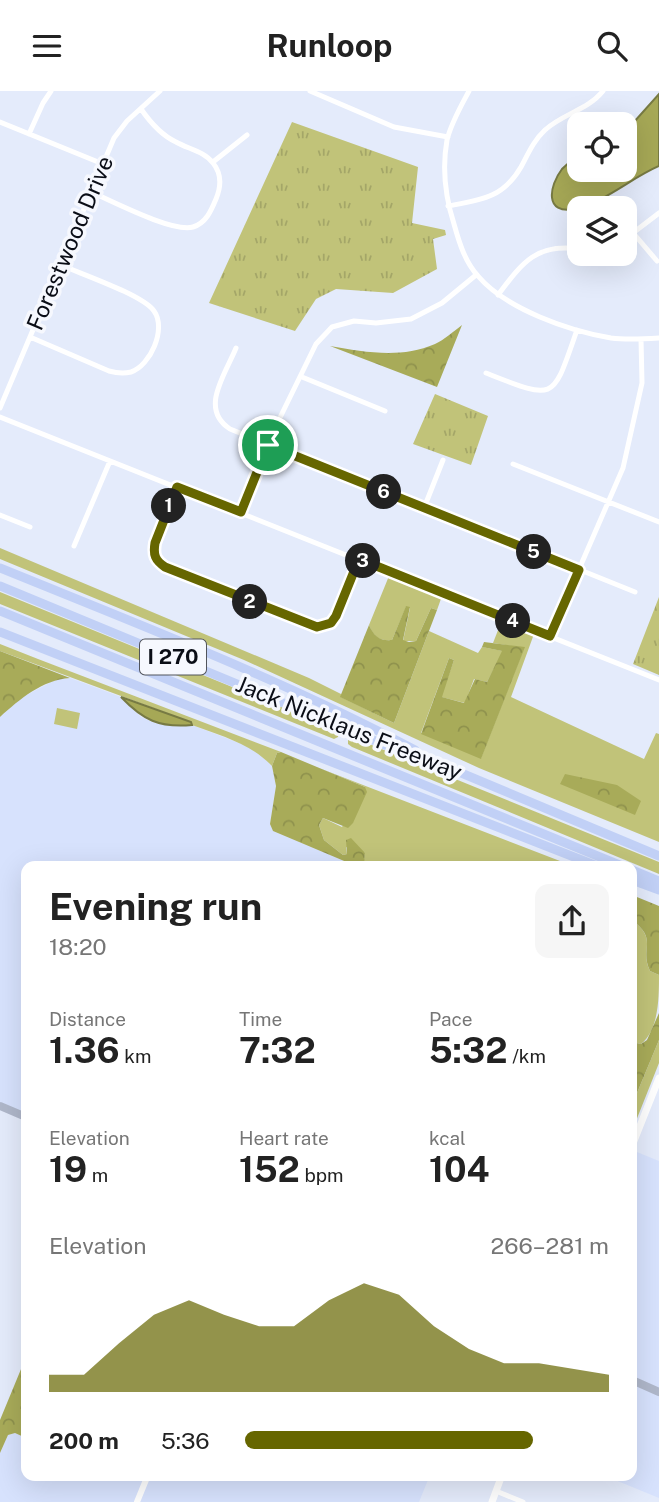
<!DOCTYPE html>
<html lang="en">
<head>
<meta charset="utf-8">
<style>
	body { margin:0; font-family:"Public Sans",sans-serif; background:#f6f6f6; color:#222; height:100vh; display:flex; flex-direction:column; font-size:26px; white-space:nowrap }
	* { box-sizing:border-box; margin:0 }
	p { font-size:23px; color:#767676 }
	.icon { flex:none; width:38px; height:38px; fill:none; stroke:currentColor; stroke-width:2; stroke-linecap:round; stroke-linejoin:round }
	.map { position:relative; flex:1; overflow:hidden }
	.panel { position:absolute; left:21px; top:770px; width:616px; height:620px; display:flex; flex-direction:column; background:#fff; border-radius:14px; box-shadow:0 7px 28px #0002 }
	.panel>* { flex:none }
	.buttons { position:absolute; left:567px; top:21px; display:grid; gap:14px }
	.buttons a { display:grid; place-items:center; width:70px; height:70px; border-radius:14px; background:#fff; box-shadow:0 7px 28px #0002; font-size:35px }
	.pin { position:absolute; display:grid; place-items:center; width:60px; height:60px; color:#fff; margin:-30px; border:4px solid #fff; border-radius:50%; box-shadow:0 2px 7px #0007 }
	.km { position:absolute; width:35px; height:35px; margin:-18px; border-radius:50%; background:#222; color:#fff; font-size:19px; line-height:35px; text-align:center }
	.round { display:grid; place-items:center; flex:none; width:74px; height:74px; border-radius:14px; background:#f6f6f6 }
	.headline { display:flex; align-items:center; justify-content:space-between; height:119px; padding:0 28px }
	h1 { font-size:38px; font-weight:700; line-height:52px }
	.stats { display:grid; grid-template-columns:repeat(3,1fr); gap:10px; height:119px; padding:7px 28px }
	.stats div { display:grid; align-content:center }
	.stats b { font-size:35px; font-weight:700 }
	.stats small { font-size:19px; font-weight:400 }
	.stats p { font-size:19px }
	.chart { height:196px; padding:14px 28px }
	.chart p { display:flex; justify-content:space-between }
	.chart svg { width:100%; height:126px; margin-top:7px; fill:#660; opacity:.7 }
	ul { padding:0 28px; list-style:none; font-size:23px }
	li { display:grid; grid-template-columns:112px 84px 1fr; align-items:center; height:52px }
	li i { height:18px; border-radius:9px; background:#660 }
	header { display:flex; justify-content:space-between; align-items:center; height:91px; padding:0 28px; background:#fff; font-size:32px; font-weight:700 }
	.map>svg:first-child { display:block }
</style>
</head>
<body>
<header><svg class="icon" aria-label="menu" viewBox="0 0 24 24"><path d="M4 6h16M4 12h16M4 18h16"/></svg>Runloop<svg class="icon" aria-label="search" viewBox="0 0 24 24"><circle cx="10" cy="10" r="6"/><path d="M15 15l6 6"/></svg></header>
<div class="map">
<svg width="659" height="1411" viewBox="0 0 659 1411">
	<defs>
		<pattern id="forest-crowns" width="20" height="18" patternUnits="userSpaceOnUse" patternTransform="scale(1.75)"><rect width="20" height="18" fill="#a8ab59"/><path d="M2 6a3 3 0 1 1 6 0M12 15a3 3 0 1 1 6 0" fill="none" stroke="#8f924d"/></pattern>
		<pattern id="park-tufts" width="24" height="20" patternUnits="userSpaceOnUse" patternTransform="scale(1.75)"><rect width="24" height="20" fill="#c1c379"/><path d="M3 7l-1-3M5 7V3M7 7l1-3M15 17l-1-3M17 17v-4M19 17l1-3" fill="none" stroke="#a4a668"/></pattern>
	</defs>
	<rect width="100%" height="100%" fill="#e4ebfb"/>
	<path fill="#d7e2fd" d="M70,587L121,606L141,626L150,630L168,634H192L247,655L260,663L272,675L276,695L270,733L273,740L356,775H26V1026L0,1015V626L21,607L57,588Z
		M632,1059L659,1070V1407L603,1384H632Z
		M15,1342L26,1347V1384H430L419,1411H0V1362L8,1344Z"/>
	<path fill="#c1c379" d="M0,457L309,587L341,603V606L394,632L429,540L478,562L482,556L503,560L487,591L474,588L465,612L441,606L454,569L449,567L421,642L481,667L524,557L493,552L502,529L534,543L511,606L644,668L656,642L659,643V751L479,677L244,569L0,468Z
		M389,485L442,505L437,519L431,517L416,550H403L410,517L406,516L392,549C379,550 374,546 369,534Z
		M0,501L335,638L339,642L338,646L334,648L0,513Z
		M0,553L38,568L281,661L277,662L272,675C250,652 221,645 192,634L191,631L0,560Z
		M57,617L80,622L77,638L54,633Z
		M352,646L659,771V783L352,656L348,653V649Z
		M319,677L573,775H363L365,762L346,756L347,763L343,764L324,749L319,734L323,727L342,736L365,696Z
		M632,829C659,849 639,858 650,880L659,884C659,906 659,939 641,953L632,951Z
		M659,949V972L632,1040V1014Z"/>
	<path fill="url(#forest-crowns)" d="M462,234L437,296L330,255C365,261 400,268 435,253C444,249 454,240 462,234Z
		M406,515L410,516L403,549L409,551L416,550L431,517L437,519L394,632L340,606L369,534C374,545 379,550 392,549Z
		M484,551L525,556L481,668L421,643L449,567L454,569L442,606L464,612L475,588L487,591L502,560L482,556Z
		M0,560L70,587C42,589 20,608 0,626Z
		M281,661L365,696L367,701L353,732L348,737L323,727L319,734L324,749L343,764L347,763L346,749L351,747L365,762L364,774L356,775L273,740L270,733L276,695L272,675L277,662Z
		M565,683L617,694L641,710L635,724L560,693Z
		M632,804L659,815V884L650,880C639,857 659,849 632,829Z
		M659,922V949L632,1014V951L641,953L647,949Z
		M26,1266V1347L15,1342L8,1344L0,1362V1329Z"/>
	<path fill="url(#park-tufts)" d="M292,31L418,76L412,132L445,139L446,144L433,148L437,178L393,202L336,198L316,208L295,240L209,212Z
		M435,303L488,325L471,374L413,353Z
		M659,506V584L633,573Z"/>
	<path fill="#a6a856" stroke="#777a43" stroke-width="2" d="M659,3V75C631,87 605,111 575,118C544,124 549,95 562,78C567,73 573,68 579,64V79H625V38L634,31Z
		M121,606L191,631L192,634C159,637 143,629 121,606Z"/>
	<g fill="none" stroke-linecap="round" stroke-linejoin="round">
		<path stroke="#fff" stroke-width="5" d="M310,0L394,36L448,46
			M469,0C461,15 451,32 447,49C442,77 445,105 454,133C459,151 465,171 478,185C506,218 569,240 611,247C627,249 643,248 659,247
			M0,31L103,73
			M29,43L43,12L51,0
			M213,71L247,44
			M91,101C112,110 173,142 193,136C206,132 211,120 216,108C221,96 222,83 213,72C204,60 188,58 176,51C161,44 150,31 141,18
			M448,115C481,109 503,107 521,76C528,63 534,49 545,39C562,23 588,19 603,0
			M634,143L657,170
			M625,148L659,122
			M498,204C522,172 536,152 579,158
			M30,246L109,280C116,282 123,283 131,281C150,275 167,238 154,220C143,204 81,183 61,174
			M236,257C225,284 199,318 230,338L635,501
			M486,282C557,310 552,310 577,239
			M302,286L385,320
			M0,317L114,47L127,30L160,0
			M0,326L659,589
			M513,373L659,431
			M177,396L154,452C153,464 155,469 165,476L312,535C323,538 329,534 336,525L359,468
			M424,417L443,369
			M241,421L271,345L316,253L332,236L354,230L376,232L411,228L442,212L476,184
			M0,424L30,436
			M74,455L110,370
			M550,545L623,377L642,292L641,248
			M496,1400L523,1411"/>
		<path stroke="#fff" stroke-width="6" d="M137,1411L148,1384"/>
		<path stroke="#fff" stroke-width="7" d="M632,1055L659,987
			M492,1411L502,1384"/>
		<path stroke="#afb7ca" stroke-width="8" d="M0,1015L26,1026
			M632,1289L659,1301"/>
		<path stroke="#c1d0f6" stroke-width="9" d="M0,477C140,534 281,588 415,659
			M0,495L397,659L435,671L659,765
			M0,520L622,775
			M0,541L597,775
			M632,779L659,790
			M632,789L659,799"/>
	</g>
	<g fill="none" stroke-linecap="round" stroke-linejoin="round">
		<g stroke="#fff" stroke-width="14">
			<path id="route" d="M268,354L579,479L550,545L359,468L336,525L331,532L317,536L165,476C155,469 153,464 155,452L177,396L241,421Z"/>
		</g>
		<use href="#route" stroke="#660" stroke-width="9"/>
	</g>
	<g text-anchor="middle" stroke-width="7" stroke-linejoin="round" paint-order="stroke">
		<rect fill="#f6f8fe" stroke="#51545c" stroke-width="2" x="140" y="548.5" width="66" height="35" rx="5"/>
		<g font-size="21" font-weight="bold" fill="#0a0d16">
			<text x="173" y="573">I 270</text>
		</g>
		<g font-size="23" fill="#0a0d16" stroke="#f6f8fe">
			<text transform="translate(70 152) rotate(-67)" y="8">Forestwood Drive</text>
			<text transform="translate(349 637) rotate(22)" y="8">Jack Nicklaus Freeway</text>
		</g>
	</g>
</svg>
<div class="buttons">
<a><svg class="icon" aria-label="locate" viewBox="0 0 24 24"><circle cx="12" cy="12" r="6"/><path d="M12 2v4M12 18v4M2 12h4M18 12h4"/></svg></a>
<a><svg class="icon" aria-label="layers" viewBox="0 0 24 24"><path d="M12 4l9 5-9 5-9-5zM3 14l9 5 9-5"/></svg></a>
</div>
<div class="pin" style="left:268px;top:354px;background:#1e9e55"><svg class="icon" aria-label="arrive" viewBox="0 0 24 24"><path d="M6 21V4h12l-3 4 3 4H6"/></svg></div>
<b class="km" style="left:169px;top:415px">1</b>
<b class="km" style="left:250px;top:511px">2</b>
<b class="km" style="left:363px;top:470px">3</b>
<b class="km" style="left:513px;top:530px">4</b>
<b class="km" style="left:534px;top:461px">5</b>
<b class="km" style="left:384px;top:401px">6</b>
<section class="panel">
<div class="headline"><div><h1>Evening run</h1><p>18:20</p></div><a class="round"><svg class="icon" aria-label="share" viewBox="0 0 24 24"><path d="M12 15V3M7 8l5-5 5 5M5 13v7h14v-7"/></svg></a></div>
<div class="stats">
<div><p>Distance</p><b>1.36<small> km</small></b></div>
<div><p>Time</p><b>7:32</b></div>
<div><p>Pace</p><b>5:32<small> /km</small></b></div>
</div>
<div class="stats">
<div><p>Elevation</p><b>19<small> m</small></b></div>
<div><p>Heart rate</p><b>152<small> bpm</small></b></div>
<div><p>kcal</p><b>104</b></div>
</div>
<div class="chart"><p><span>Elevation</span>266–281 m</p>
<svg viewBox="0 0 160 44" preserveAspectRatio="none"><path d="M0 44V38L10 38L20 27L30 17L40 12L50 17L60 21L70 21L80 12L90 6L100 10L110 21L120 29L130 34L140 34L150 36L160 38V44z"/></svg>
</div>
<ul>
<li><b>200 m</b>5:36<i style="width:79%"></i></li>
</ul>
</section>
</div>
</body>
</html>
